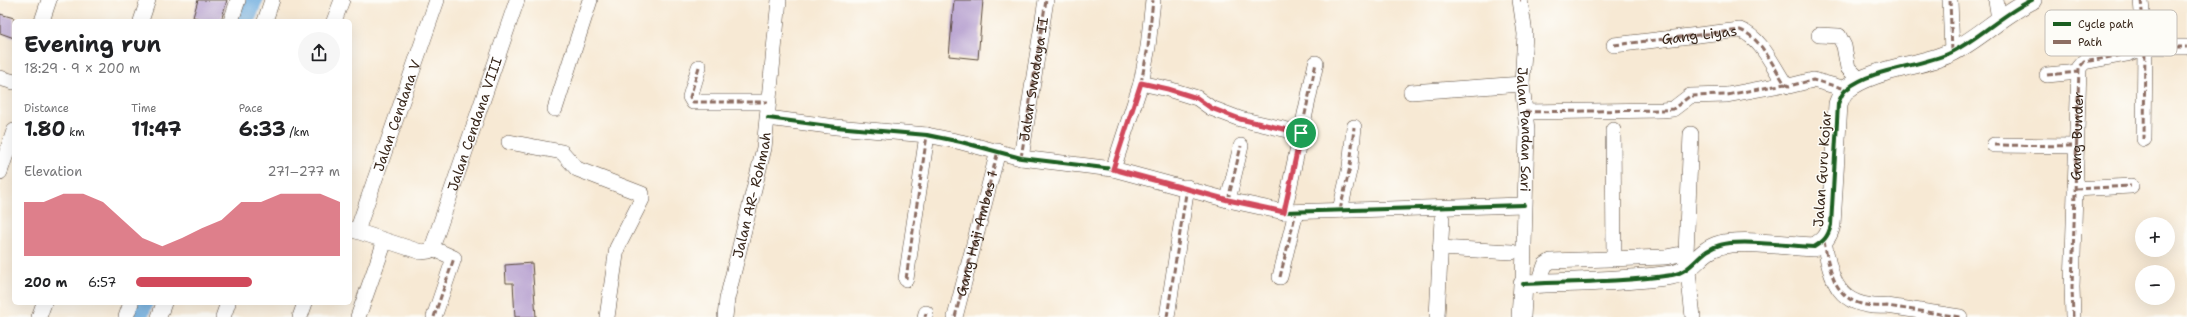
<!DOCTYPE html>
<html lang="en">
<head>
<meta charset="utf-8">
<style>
	body { margin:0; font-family:"Shantell Sans",sans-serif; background:#f6f6f6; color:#202124; height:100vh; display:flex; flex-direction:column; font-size:15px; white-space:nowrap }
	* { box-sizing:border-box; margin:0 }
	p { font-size:13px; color:#757577 }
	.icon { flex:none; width:22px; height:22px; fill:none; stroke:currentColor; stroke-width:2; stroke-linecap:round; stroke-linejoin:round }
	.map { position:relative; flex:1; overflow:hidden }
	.details { position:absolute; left:12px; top:19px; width:340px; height:286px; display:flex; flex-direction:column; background:#fff; border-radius:6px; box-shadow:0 4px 16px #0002 }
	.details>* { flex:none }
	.controls { position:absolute; left:2135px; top:217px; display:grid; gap:8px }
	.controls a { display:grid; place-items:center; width:40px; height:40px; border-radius:50%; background:#fff; box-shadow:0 4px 16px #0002; font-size:20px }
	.pin { position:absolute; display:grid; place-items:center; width:34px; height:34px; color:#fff; margin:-17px; border:2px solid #fff; border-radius:50%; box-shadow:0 1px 4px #0007 }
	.round { display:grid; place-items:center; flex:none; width:42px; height:42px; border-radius:21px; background:#f6f6f6 }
	.headline { display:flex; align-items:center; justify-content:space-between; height:68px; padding:0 12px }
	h1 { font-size:22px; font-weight:700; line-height:30px }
	.stats { display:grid; grid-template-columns:repeat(3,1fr); gap:6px; height:68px; padding:4px 12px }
	.stats div { display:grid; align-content:center }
	.stats b { font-size:20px; font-weight:700 }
	.stats small { font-size:11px; font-weight:400 }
	.stats p { font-size:11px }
	.chart { height:112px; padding:8px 12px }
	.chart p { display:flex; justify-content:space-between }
	.chart svg { width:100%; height:72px; margin-top:4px; fill:#d1495b; opacity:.7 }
	ul { padding:0 12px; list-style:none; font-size:13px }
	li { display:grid; grid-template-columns:64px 48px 1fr; align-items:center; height:30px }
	li i { height:10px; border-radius:5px; background:#d1495b }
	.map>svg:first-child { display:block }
</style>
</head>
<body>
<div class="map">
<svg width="2187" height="317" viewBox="0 0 2187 317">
	<rect width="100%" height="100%" fill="#fdfcf7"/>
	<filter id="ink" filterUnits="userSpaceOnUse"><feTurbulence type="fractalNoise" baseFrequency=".025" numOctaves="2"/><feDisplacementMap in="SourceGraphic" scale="8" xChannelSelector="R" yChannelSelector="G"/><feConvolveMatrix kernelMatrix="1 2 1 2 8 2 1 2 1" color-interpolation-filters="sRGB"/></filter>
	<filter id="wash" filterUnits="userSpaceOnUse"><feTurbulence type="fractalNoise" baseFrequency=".012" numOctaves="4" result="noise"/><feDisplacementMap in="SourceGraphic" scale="16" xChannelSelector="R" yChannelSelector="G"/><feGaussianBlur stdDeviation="0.9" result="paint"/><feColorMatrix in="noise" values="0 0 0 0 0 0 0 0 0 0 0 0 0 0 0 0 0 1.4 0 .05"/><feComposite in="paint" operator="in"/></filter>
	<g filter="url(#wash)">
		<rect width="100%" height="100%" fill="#f7e9d4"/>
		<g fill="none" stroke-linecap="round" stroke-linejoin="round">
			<path stroke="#6baade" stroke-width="18" d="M246,21L254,0
				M139,317L144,303"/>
		</g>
		<g id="blocks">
			<path fill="#b7a1d0" d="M198,0H227L221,21H208L193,17Z
				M954,0H983L978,59L949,56Z
				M0,14L14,18V38L0,33Z
				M532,263L536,317H515L513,283H506L505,265Z"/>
		</g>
	</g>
	<g filter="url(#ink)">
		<use href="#blocks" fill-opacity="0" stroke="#574739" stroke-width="1"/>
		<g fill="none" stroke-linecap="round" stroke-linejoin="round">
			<g stroke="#574739" stroke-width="16">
				<g id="minor">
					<path id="s1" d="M1520,0L1525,34L1522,84L1527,130L1523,284"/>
					<path d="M1950,0L1952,52"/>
					<path d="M1996,0L1999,19"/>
					<path d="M2141,0L2145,47L2144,139"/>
					<path d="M42,21L49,0"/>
					<path d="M141,21L148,0"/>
					<path d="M231,21L238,0"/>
					<path d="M265,21L272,0"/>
					<path d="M334,21L342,0"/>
					<path d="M1819,35L1839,36L1844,46L1848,68L1861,81"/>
					<path id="s2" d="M1614,45L1740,30C1762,38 1773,67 1785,84L1789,86L1813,80L1846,89"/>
					<path d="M699,67L690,97L693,102H768"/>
					<path d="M2047,75L2078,72"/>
					<path d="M0,78L14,82"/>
					<path d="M1141,83L1148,47L1153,0"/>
					<path d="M1411,92L1522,84"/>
					<path d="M555,109L590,0"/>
					<path d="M1525,112L1662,110L1673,109L1690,96L1727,95L1785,84"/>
					<path d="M768,118L836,127L927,135L961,142L1021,158L1113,169L1228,200L1284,212L1524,205"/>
					<path d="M1613,130L1614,259"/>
					<path d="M1691,134L1686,253L1693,317"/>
					<path d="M509,142L562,152L577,169L642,194V199L617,248L607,317"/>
					<path d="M1994,145L2076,146"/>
					<path id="s3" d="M1021,158L1046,0"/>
					<path d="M1113,169L1141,83L1168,89L1197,98L1211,108L1240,119L1301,133"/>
					<path d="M0,172L14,131"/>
					<path d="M2075,189L2131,186"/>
					<path d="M1228,200L1241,146"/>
					<path d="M1340,210L1350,167L1354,127"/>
					<path d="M1284,212L1316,63"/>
					<path id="s4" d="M350,229L421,252L429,251L432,248L517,0"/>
					<path id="s5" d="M357,231L437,0"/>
					<path d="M1824,241C1831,281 1838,309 1887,306L1960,317"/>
					<path d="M432,248L454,258L434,317"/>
					<path d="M1440,248L1512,252"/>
					<path d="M1280,277L1296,212"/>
					<path d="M906,279L927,135"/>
					<path d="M1539,283L1545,265L1551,261L1666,257L1686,253"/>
					<path d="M39,317L44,303"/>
					<path d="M126,317L131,303"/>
					<path d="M159,317L164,303"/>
					<path d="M223,317L228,303"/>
					<path d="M300,317L305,303"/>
					<path d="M358,317L385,241"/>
					<path id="s6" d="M725,317L727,299L764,148L779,0"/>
					<path d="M925,317L926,313"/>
					<path id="s7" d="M955,317L998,151"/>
					<path d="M1167,317L1187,187"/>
					<path d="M1437,317L1442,219"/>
					<path id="s8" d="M2073,317L2072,287L2079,68L2084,62L2127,54L2145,47H2187"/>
				</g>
			</g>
			<g stroke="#574739" stroke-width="20">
				<path id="tertiary" d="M1521,317L1523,284C1572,282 1623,282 1672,275C1694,271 1699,250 1720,245C1741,239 1790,246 1814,247C1824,241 1828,237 1831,225L1838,104C1840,99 1842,92 1847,89C1873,68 1920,67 1950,53C1979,39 2002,14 2032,0"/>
			</g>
			<use href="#minor" stroke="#fff" stroke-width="15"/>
			<use href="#tertiary" stroke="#fff" stroke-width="19"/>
			<path stroke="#8d6e63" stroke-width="3" stroke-dasharray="6 3" stroke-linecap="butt" d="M1520,0H1521
				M1950,0L1952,52
				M2141,0L2145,47L2144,139
				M1614,45L1740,30C1762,38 1773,67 1785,84L1789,86L1813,80L1846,89
				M699,67L690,97L693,102H768
				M2047,75L2078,72
				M1141,83L1148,47L1153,0
				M1525,112L1662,110L1673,109L1690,96L1727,95L1785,84
				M1994,145L2076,146
				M1021,158L1046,0
				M1113,169L1141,83L1168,89L1197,98L1211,108L1240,119L1301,133
				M2075,189L2131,186
				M1228,200L1241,146
				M1340,210L1350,167L1354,127
				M1284,212L1316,63
				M1824,241C1831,281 1838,309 1887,306L1960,317
				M1280,277L1296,212
				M906,279L927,135
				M434,317L454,258
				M925,317L926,313
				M955,317L998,151
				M1167,317L1187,187
				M2073,317L2072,287L2079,68L2084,62L2127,54L2145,47H2187"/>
			<g stroke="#fdfcf7" stroke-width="6">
				<path id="cycleway" d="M768,118L836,127L927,135L961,142L1021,158L1113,169L1228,200L1284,212L1524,205
					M1523,284C1572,282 1623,282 1672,275C1694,271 1699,250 1720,245C1741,239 1790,246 1814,247C1824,241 1828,237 1831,225L1838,104C1840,99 1842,92 1847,89C1873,68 1920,67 1950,53C1979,39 2002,14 2032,0"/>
			</g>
			<use href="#cycleway" stroke="#1b5e20" stroke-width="4"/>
		</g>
	</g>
	<g fill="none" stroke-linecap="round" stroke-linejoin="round" filter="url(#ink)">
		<g stroke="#fff" stroke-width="8">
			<path id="route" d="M1141,83L1168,89L1197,98L1211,108L1240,119L1301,133L1284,212L1228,200L1113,169Z"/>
		</g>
		<use href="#route" stroke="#d1495b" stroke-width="5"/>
	</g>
	<g text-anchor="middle" stroke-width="3" stroke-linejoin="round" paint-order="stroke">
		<g font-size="14" fill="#3b2a1e" stroke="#fdfcf7">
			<text dy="5" stroke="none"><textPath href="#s2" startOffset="86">Gang Liyas</textPath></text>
			<text dy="5" stroke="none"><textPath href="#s3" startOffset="80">Jalan Swadaya II</textPath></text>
			<text dy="5" stroke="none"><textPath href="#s5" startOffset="122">Jalan Cendana V</textPath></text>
			<text dy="5" stroke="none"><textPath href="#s4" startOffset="218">Jalan Cendana VIII</textPath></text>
			<text dy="5" stroke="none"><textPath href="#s1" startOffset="130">Jalan Pandan Sari</textPath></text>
			<text dy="5" stroke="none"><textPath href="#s8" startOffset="181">Gang Bunder</textPath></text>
			<text transform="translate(1822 169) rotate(-86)" y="5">Jalan Guru Kojar</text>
			<text dy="5" stroke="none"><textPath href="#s6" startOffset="125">Jalan AR- Rohmah</textPath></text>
			<text dy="5" stroke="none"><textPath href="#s7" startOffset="86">Gang Haji Ambas 1</textPath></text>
		</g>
	</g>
	<rect x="2045" y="10" width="132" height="46" rx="6" fill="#fdfcf7" stroke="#c3bdb6" stroke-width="1"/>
	<rect x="2053" y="22" width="18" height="4" fill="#1b5e20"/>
	<rect x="2053" y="40" width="18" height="4" fill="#8d6e63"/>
	<g font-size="11" fill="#3b2a1e">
		<text x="2078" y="28">Cycle path</text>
		<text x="2078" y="46">Path</text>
	</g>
</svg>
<div class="controls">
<a>+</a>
<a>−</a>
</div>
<div class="pin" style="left:1301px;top:133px;background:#1e9e55"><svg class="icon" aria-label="arrive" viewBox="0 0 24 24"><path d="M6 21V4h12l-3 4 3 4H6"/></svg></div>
<section class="details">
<div class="headline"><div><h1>Evening run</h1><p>18:29 · 9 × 200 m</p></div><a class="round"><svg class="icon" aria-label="share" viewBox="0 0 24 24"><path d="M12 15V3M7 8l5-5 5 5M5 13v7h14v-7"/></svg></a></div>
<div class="stats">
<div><p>Distance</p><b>1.80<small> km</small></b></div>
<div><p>Time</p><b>11:47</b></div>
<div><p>Pace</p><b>6:33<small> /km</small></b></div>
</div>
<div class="chart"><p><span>Elevation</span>271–277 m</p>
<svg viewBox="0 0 160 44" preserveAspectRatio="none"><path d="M0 44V11L10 11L20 6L30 6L40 11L50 22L60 33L70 38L80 33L90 27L100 22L110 11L120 11L130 6L140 6L150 6L160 11V44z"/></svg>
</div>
<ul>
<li><b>200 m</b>6:57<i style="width:57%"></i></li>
</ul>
</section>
</div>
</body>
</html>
